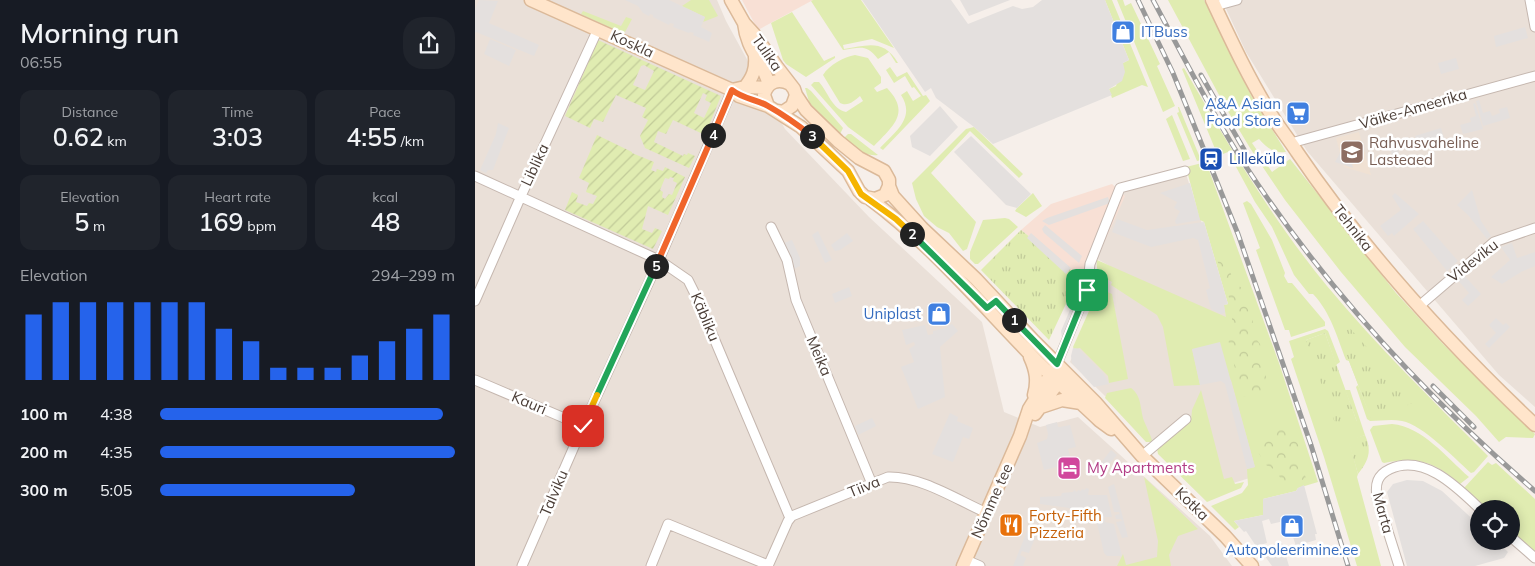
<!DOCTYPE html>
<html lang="en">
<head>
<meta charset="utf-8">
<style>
	body { margin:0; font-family:Mulish,sans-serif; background:#20242c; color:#f1f3f6; height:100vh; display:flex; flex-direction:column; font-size:19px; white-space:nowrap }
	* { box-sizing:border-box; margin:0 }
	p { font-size:16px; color:#9ea1a6 }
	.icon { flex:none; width:28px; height:28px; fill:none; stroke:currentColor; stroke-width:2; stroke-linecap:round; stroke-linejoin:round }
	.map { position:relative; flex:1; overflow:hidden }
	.sheet { display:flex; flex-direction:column; background:#171b24; width:475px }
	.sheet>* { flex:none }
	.tools { position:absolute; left:995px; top:500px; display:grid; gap:10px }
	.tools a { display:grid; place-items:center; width:50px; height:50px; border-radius:50%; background:#171b24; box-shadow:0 2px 12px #0003; font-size:25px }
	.pin { position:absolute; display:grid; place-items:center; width:42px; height:42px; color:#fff; margin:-21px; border-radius:10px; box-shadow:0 2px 8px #0006 }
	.km { position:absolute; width:25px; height:25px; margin:-12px; border-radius:50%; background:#222; color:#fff; font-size:14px; line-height:25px; text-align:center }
	.round { display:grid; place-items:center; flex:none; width:52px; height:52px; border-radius:20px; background:#20242c }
	.summary { display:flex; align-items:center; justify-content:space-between; height:85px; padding:0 20px }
	h1 { font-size:28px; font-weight:600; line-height:38px }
	.figures { display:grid; grid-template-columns:repeat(3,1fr); gap:8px; height:85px; padding:5px 20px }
	.figures div { display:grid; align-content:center; border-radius:12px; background:#20242c; text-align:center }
	.figures b { font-size:25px; font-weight:600 }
	.figures small { font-size:14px; font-weight:400 }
	.figures p { font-size:14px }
	.chart { height:140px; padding:10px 20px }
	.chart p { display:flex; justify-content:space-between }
	.chart svg { width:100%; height:90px; margin-top:5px; stroke:#2563eb; stroke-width:6 }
	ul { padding:0 20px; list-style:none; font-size:16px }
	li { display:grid; grid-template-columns:80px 60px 1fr; align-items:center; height:38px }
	li i { height:12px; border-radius:6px; background:#2563eb }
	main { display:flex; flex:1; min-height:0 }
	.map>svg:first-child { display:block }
</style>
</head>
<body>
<main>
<section class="sheet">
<div class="summary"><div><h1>Morning run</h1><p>06:55</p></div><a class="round"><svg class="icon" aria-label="share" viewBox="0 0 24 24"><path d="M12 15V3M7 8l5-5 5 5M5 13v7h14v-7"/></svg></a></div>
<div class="figures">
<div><p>Distance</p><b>0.62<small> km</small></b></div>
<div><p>Time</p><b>3:03</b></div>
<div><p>Pace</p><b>4:55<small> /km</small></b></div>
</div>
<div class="figures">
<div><p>Elevation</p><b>5<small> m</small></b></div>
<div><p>Heart rate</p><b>169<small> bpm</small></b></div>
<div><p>kcal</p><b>48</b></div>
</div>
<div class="chart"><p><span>Elevation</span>294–299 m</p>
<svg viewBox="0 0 160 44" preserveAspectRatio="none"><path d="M5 44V12M15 44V6M25 44V6M35 44V6M45 44V6M55 44V6M65 44V6M75 44V19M85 44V25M95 44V38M105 44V38M115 44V38M125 44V32M135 44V25M145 44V19M155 44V12"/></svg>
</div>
<ul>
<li><b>100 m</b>4:38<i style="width:96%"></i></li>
<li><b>200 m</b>4:35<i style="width:100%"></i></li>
<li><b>300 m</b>5:05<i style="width:66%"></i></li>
</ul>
</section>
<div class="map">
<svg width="1060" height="566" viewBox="0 0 1060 566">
	<defs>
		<pattern id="forest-crowns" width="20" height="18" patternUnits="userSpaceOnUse" patternTransform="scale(1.25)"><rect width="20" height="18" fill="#e0ecb1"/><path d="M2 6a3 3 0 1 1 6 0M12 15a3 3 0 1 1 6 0" fill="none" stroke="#c2cb99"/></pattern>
		<pattern id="park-tufts" width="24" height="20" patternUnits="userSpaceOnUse" patternTransform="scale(1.25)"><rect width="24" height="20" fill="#e0ecb1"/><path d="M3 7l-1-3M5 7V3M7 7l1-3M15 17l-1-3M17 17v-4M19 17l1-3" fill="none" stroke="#c2cb99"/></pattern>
		<pattern id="garden-furrows" width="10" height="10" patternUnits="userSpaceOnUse" patternTransform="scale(1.25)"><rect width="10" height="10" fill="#e0ecb1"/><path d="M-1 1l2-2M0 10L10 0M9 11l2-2" fill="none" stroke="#c2cb99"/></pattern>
	</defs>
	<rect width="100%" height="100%" fill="#f6efea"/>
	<path fill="#eae0d8" d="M0,0H242L251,21L310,129L394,217L507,322L529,412L565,427L603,417L735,536L757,566H0Z
		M747,0H1060V407L1024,375L832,151L771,52Z
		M710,171L750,295L751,317L791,473L729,492L595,362L635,266L622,259L649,196L645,188Z"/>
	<path fill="#f8e0d5" d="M267,0H338L283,30Z
		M637,184L650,196L622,259L604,276L546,230L576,204Z"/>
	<path fill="#f0e1d3" d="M884,132L896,175L869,167L861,138Z"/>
	<path fill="#e0ecb1" d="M216,0H234L243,16L228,22L230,17L207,6Z
		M338,0H386L419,48L397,39L368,45L369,49C392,46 408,38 423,63H421L414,52L403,59C391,43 384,48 368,50L336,1Z
		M630,0H637L673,87L667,85L637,98L634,89L641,86L648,63L654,60Z
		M642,0H648L650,6L656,3L685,64L682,66L700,106L688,112Z
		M693,0H729L777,97L811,152C798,153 792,148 784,139L777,143L797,172L815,159L921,293L968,344L1060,434L1058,438L1031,437L1024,442L1001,416L930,347L866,272L810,200L775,148L751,108Z
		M108,11L146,26L151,17L157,19L149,34L106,14Z
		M317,12L349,61L360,56V58L331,77L311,64L308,60L296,23Z
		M380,55L393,58L406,77V83L399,88L402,92L412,88C436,113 418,126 399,146L373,127L336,85L339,82H344C353,92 357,109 371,112L388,101L385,96C379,101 373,107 365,103L348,75C354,65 369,57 380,55Z
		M415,67L422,77L432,72L448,96L451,95L455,101L408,150L405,148C420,132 441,118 426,95L432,91L438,101L446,96L439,87L437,88L430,76L419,83L411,70Z
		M709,68C752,143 797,219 852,286C902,346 958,401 1013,456L999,472L996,473C979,458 948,425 927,421C916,419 906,421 895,421L892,419L881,387L883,385L896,418L862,330L874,361L871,360C862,337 856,313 838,294H834L819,275L797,227L780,202L753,152L743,156L707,69Z
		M330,88H332L336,91L368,128L364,136L335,105Z
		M703,107H704L726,160L722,161L702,113L704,112Z
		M697,115L715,159L708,161L691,119Z
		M499,127L548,174L544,178L495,131L456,173L501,222L492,249L488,251L474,233L462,227L449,216L441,199L437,183L491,129Z
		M373,134H376L403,155C390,157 378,147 368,139Z
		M731,162L804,363L843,482L823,488L821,491L788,499V515L759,521L764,527L760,530L736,506L767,493L773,485L772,469L780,467L756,380H755L717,349L725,385L699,386L688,327L682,315L636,285L637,282C627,276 620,273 622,260L751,317L749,305L753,304L729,222L725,220L711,167Z
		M558,193L567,206L551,217L540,211L542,208Z
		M772,201L776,204L797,240L810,273L809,276L813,283H817L850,322V326L816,337L814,330H810L781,250L785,248L768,203Z
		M530,218L534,219L543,227L503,264H500L495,259V252L508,220Z
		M628,290L637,294L653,379L634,383L633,376L605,348L599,349L598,347L622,293L624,291Z
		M850,329L853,331L865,362L861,365L850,333L831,340L882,422L870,390H875L890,435L874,441L883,474L882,477L906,566H882L849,457L816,359L819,357L814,341Z
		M656,388C667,396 665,409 669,421C672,428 675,434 677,440L676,442H671L630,398L632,393Z
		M726,390L749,479L757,477L760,484L769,482L766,488L732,502L683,454L682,449L716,421L717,410Z
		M917,424C948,427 971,457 994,477L985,484C959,462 944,456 909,463L907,462L895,430L898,426Z
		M1013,462L1017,465L1021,463L1060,499V553L1036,531V509H1013L989,488Z
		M669,477L723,529L703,536L694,555L696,566H642L648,554L651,565L682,557L683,541Z"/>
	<path fill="url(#forest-crowns)" d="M745,247L752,259L757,278L770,292L771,306L775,310L778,323L779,337C789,346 788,353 789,366C789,369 791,373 791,377C790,384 786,390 783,396L775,398L768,396L762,377L753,339L757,326V307L740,253L739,248Z
		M818,429L824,445V460L831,478L818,485L807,482L802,471L791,465L783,452L785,442L790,431Z"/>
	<path fill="url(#park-tufts)" d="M546,230L604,276L574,340L506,270Z
		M873,326L941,402L896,418L862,330Z
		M850,333L882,422L862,429L831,340Z
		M890,435C897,451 894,460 883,474L873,440Z"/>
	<path fill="url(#garden-furrows)" fill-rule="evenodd" d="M123,40L246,96L230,135L198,120L191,134L183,131L179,142L208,156L209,154L212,155L213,153L220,156L214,168L170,148L165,136L173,120L167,117L171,108L141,95L128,122L119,119L115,128L90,116ZM169,65L179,71L170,90L158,85L166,66ZM228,93L232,95L230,100L236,103L229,118L219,113Z
		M122,135L157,152V153L179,162L176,170L181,172L182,169L188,171L190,167L210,177L193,215L173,206L167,229L177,233L180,228L187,231L178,249L90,210L97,192L103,195L101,202L112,206L114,203L118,204L122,196L111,192L114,183L104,178ZM195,177L199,178L198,181L202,183L197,195L194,194L190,199L187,197L188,192L185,190L190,178L194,179Z"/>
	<path fill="#e4e0de" d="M4,0L23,1L14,23L64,45L59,56L1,32L0,33V9Z
		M150,0H194L230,17L226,27L237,33L234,42L230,40L218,35L219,33L215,32L214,33L198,27L199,24L195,23L194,25L178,17V15L175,14L174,16L168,13L163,6Z
		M387,0H476L493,24L538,6L547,9L558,7L567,0H630L654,60L648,63L650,72L647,81L634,89L637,95L518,144L499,127L461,98L456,88L450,92Z
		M485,0H535L494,16Z
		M1050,27L1053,38L1021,47L1019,36Z
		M15,39L41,50L34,66L9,54Z
		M981,58L984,69L966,74L963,63Z
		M1004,100L1008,113L1015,111L1017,116L1025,113L1024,109L1032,107L1035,118L1008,126L1001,101Z
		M1000,103L1008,129L988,134L985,125L996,122L995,118L1001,116L998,104Z
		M465,106L483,127L455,156L437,147L435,136Z
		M23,123L34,128L18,170H13L11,173L5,170L21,134Z
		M966,128L970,141L944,148L940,136Z
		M496,136L556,194L542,208L531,205L479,152Z
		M933,137L937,146L923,149L924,153L917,155L913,143Z
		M866,151H874L878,168L860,162Z
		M715,183L725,220L701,224L700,221L705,211L699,208L702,202L685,193Z
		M997,190L1006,221L1016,236L1012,239L993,215L982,205Z
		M920,193L944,214L919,236L917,233L913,236L905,226L926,210L917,196Z
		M633,197L635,203L574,225L567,221L572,218Z
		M642,219L672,230L729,222L753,304L749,305L750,313L746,314L736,309L731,290L735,288L723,240L718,238L676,247L637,232Z
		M948,221L983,261L972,271L938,229Z
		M570,225L607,256L604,263L569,233L567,229Z
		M343,231L357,260L350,263L337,235Z
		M372,233L378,241L365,250L360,251L356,245Z
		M556,233L596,268L591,274L552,238Z
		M317,240L325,258V266L317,270L309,243Z
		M1037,243L1042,258L1060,252V266L1046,272L1027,284L1016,277L1035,260L1026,247Z
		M988,274L1006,294L993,306L987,300L994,293L982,279Z
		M608,286L607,292L587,338L586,331L603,291Z
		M374,287L377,296L360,303L357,294Z
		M1021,318L1028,325L1031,323L1035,327L1014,348L1010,344L1021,333L1014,325Z
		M477,324L483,331L465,347L470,397L443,409L426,367L439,362L434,349L440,345L439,342L431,345L427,330L450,325L453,335L458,334V331L472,328V326Z
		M745,342L780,467L772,469L750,384L746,381L725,385L717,349Z
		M598,348L604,349L629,374L634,384L619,387L597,363L596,356Z
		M475,413L483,417L482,421L498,428L494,439L488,437L478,462L457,454Z
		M397,418L401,426L383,435L380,426Z
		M582,422L583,427H585L595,425L601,447L593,449L597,463L569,470L562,443L572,439L573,434L571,425Z
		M636,450L642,455L627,472L622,468Z
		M932,480L948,481L967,491L1004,525V541H1022L1033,552L1029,558L1000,566H932L912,492L918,484Z
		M639,484L653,537L647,538L641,522L647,521L646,519H641L640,515L645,514L644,512H639L633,487Z
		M829,485L842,534H840L841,540L821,546L818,537L821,536L820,532L825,530L822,518L796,524L794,519L787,521L792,543L781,546L771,531L769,532L759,521L788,515V499L821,491L823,488Z
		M611,488L614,489L613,495H632L637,517H629L630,522L639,524L647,556H632L629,553L621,519L617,520L614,506L597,511L594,508L565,504V497L586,496L587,493L598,492L599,490L602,492L603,490L606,491L607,489L610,490Z
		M555,524L564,528L554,553L547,551L545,555L551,558L548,566H538Z
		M807,543L814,566H797L784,548Z"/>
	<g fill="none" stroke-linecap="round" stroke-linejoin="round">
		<g stroke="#c5b7af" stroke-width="11">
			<path id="street" d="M1055,0L1060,27
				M740,6L762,0
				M816,143L1060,76
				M0,176L184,260L213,280L222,298L315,518
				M296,227L312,260L321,300L397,484
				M0,301L46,196L123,29
				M943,307L1019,242L1060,228
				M582,364L612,290L615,264L645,188L710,171
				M0,380L108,426
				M667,456L711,419
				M1036,537L1060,558
				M491,560L505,566
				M47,566L108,426L184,260L257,90
				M176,566L193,524L293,565
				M293,566L313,521L317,516L413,477C446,476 482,500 512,513
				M924,566L902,497C900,484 902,475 915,469C949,453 983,488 1005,509"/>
		</g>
		<g stroke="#dbb999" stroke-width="15">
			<path id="secondary" d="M56,0L257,90L264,96L293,106
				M256,0L269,23L279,34L302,67L319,89L321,95L317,106L308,112L302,111
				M737,0C755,38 772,75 794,111C802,125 813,138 822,152C890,252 972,342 1060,425
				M269,23C272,51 288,61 294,85
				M315,84C304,78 292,81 289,95L293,106L326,127L373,171L384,191L390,197L400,199L410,195L414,186V180L409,171L384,158L363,141L331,110L321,95
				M270,87C278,77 281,69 280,57
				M257,90L270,87L292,88
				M414,186L418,196L447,228L501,279L559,341L620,402L667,456L750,536L777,566
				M395,199C453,242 501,298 551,350C574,375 600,397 625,421L636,429
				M555,357C561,370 563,381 559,395
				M566,407L587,400L606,403
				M560,414L580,387L584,374
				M488,566L545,436L554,409L579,369"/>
		</g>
		<use href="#street" stroke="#fff" stroke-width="9"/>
		<use href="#secondary" stroke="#ffe5cb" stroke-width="12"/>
		<g stroke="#999" stroke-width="5">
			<path id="rail" d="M663,0L698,73L763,234L836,445L873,566
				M678,0C707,54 735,110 768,162C848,285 949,395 1060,491
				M726,75L771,153
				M958,386L999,427"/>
		</g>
		<use href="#rail" stroke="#fff" stroke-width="3" stroke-dasharray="9" stroke-linecap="butt"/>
	</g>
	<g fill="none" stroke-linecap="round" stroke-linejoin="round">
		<g stroke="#fff" stroke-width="10">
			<path id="split-1" d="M539,320L582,364L612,290"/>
		</g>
		<g stroke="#fff" stroke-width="10">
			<path id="split-2" d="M437,234L512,308L521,301L539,320"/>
		</g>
		<g stroke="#fff" stroke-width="10">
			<path id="split-3" d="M337,136L373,171L386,194L421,219L437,234"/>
		</g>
		<g stroke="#fff" stroke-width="10">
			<path id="split-4" d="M238,135L257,90C268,99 281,99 293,106C309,115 323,125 337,136"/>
		</g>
		<g stroke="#fff" stroke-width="10">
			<path id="split-5" d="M181,266L238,135"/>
		</g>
		<g stroke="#fff" stroke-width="10">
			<path id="split-6" d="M122,395L181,266"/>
		</g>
		<g stroke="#fff" stroke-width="10">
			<path id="split-7" d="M108,426L122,395"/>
		</g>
		<use href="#split-1" stroke="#22a559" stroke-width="6"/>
		<use href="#split-2" stroke="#22a559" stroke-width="6"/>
		<use href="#split-3" stroke="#f5b400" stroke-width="6"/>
		<use href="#split-4" stroke="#f0652b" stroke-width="6"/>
		<use href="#split-5" stroke="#f0652b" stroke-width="6"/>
		<use href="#split-6" stroke="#22a559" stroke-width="6"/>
		<use href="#split-7" stroke="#f5b400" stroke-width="6"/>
	</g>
	<defs>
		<g id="shop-square" transform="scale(1.25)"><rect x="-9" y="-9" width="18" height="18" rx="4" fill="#3f7fe0" stroke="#fff"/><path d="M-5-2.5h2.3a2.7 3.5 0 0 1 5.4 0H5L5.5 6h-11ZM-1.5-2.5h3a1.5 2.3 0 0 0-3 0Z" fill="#fff"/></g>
		<g id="supermarket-square" transform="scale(1.25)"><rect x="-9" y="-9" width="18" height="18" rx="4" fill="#3f7fe0" stroke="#fff"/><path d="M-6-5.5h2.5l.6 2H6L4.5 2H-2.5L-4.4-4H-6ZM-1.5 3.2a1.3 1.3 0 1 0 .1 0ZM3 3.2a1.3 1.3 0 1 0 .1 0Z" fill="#fff"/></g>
		<g id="school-square" transform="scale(1.25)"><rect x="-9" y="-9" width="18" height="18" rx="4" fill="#8d6e63" stroke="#fff"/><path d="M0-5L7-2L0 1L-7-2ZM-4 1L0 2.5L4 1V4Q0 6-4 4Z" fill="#fff"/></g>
		<g id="station-square" transform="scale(1.25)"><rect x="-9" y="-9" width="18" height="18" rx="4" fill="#1a4fb4" stroke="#fff"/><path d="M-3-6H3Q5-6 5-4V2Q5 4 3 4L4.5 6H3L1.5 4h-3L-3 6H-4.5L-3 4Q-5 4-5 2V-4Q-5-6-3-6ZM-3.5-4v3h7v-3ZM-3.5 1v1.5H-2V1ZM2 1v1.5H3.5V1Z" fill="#fff"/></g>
		<g id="hotel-square" transform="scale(1.25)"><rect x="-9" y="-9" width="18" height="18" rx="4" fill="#d1479c" stroke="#fff"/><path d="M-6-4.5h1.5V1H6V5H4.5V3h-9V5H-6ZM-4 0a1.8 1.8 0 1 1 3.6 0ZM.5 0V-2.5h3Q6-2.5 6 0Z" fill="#fff"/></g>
		<g id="restaurant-square" transform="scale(1.25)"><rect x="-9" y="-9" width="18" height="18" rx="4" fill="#e8710a" stroke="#fff"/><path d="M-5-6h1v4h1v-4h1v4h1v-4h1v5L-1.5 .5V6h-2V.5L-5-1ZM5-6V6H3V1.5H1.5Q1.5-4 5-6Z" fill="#fff"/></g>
	</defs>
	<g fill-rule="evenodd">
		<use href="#shop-square" x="648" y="32"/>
		<use href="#supermarket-square" x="823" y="113"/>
		<use href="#school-square" x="877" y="152"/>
		<use href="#station-square" x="736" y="159"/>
		<use href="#shop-square" x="464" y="314"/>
		<use href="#hotel-square" x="594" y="468"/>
		<use href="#restaurant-square" x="536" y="525"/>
		<use href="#shop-square" x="817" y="526"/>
	</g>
	<g text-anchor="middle" stroke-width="5" stroke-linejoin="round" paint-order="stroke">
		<g font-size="15" fill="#366cbe" stroke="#fff" text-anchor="end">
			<text x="666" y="37" text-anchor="start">ITBuss</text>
			<text x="806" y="109">A&amp;A Asian<tspan x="806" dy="17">Food Store</tspan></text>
			<text x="446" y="319">Uniplast</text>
			<text x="817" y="555" text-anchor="middle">Autopoleerimine.ee</text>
		</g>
		<g font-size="15" fill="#4b3e37" stroke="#fff">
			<text transform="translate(157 44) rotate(25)" y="5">Koskla</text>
			<text transform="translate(292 53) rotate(55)" y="5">Tulika</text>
			<text transform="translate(938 109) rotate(-16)" y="5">Väike-Ameerika</text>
			<text transform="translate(60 165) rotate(-65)" y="5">Liblika</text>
			<text transform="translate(878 228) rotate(52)" y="5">Tehnika</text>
			<text transform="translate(998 261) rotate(-38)" y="5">Videviku</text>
			<text transform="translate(230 317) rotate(67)" y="5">Käbliku</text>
			<text transform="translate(344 356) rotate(67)" y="5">Meika</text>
			<text transform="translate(54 403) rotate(23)" y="5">Kauri</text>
			<text transform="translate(389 487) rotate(-22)" y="5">Tiiva</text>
			<text transform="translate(79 493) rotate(-67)" y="5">Talviku</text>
			<text transform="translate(517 501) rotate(-66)" y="5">Nõmme tee</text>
			<text transform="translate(717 504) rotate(44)" y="5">Kotka</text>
			<text transform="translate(908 513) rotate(75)" y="5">Marta</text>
		</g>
		<g font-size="15" fill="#785e54" stroke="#fff" text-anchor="start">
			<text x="894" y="148">Rahvusvaheline<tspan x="894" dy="17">Lasteaed</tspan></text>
		</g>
		<g font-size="15" fill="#164399" stroke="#fff" text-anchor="start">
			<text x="754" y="164">Lilleküla</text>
		</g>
		<g font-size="15" fill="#b23c85" stroke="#fff" text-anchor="start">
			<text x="612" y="473">My Apartments</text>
		</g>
		<g font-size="15" fill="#c56008" stroke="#fff" text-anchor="start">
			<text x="554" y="521">Forty-Fifth<tspan x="554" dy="17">Pizzeria</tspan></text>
		</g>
	</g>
</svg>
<div class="tools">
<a><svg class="icon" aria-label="locate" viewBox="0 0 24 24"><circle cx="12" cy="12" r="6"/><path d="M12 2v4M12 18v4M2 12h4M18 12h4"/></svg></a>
</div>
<div class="pin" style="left:612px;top:290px;background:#1e9e55"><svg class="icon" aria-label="arrive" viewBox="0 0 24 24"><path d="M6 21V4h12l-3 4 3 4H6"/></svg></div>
<div class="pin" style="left:108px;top:426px;background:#d93025"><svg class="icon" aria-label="check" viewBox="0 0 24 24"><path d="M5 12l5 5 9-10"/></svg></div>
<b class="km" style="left:539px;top:320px">1</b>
<b class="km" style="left:437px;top:234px">2</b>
<b class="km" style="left:337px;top:136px">3</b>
<b class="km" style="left:238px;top:135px">4</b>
<b class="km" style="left:181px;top:266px">5</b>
</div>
</main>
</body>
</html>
